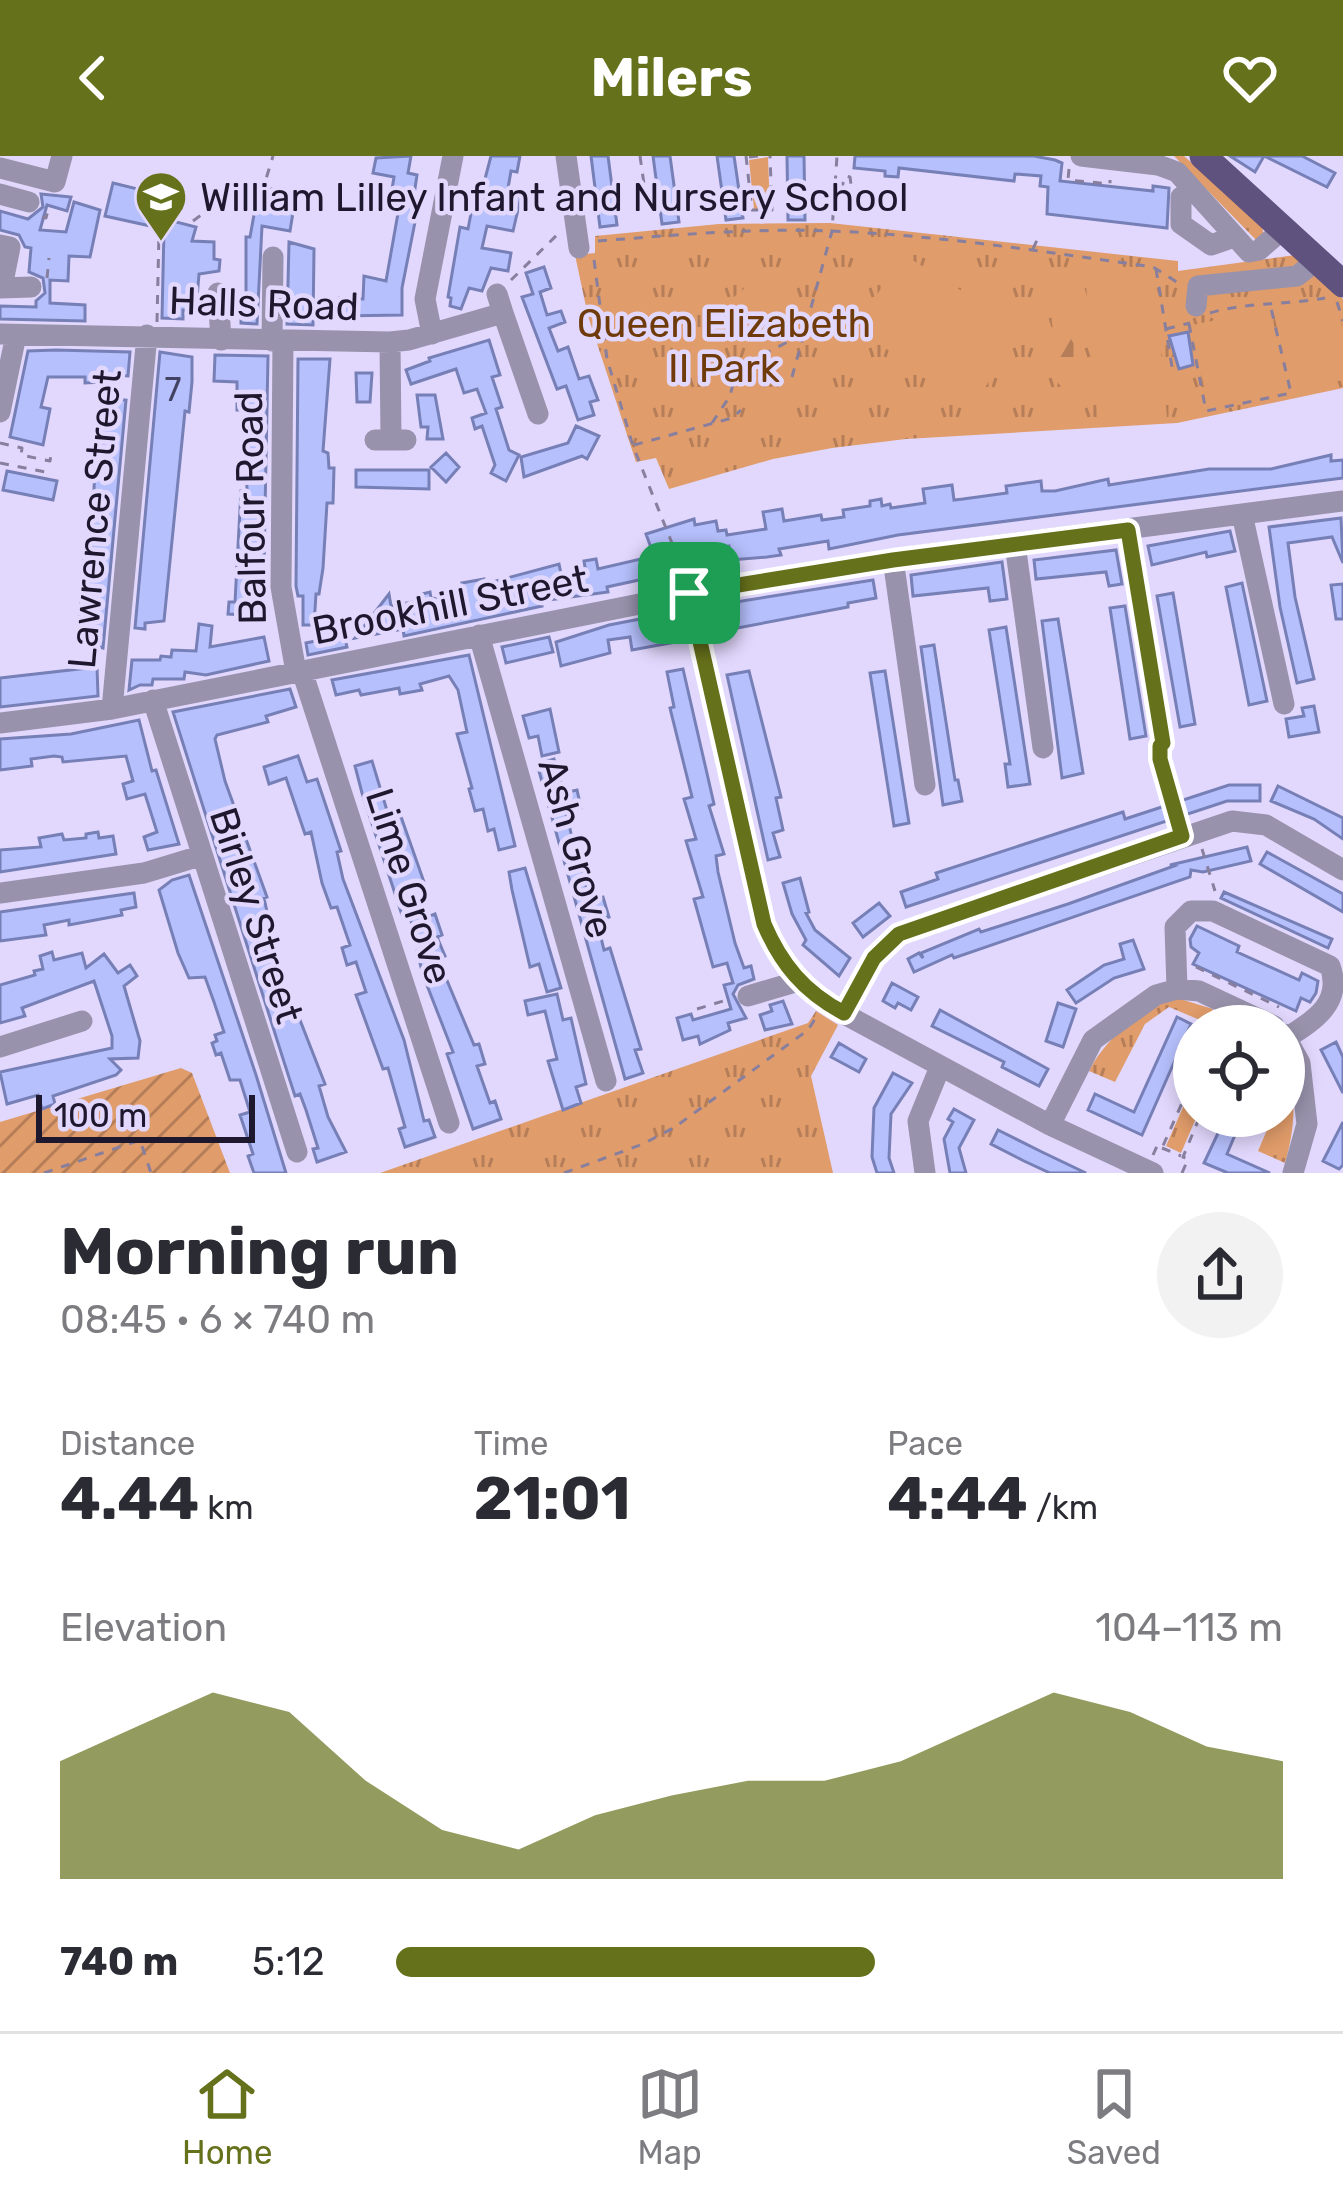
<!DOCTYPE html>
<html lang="en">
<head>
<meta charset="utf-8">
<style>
	body { margin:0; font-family:Rubik,sans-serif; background:#f2f2f3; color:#2b2b33; height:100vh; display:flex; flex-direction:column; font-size:45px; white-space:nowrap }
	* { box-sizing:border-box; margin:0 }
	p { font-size:39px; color:#7c7c81 }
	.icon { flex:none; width:66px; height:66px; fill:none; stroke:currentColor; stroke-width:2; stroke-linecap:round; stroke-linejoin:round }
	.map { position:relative; height:1017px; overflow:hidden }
	.drawer { display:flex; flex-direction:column; background:#fff; flex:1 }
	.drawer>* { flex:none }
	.tools { position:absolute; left:1173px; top:849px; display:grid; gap:24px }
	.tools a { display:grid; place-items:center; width:132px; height:132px; border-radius:50%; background:#fff; box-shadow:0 6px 18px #0003; font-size:60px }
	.scale { position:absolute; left:36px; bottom:30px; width:219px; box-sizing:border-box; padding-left:12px; border:6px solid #1e182e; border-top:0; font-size:33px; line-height:42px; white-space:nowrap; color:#1e182e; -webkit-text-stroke:9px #e2d8fd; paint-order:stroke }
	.pin { position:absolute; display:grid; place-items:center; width:102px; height:102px; color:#fff; margin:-51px; border-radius:24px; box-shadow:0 6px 18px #0006 }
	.round { display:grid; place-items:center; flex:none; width:126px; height:126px; border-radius:63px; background:#f2f2f3 }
	.head { display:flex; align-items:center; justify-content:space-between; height:204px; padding:0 60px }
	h1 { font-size:66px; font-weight:700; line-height:90px }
	.stats { display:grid; grid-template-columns:repeat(3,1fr); gap:18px; height:204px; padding:12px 60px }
	.stats div { display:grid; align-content:center }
	.stats b { font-size:60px; font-weight:700 }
	.stats small { font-size:33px; font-weight:400 }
	.stats p { font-size:33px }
	.chart { height:336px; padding:24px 60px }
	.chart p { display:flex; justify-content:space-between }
	.chart svg { width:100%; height:216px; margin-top:12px; fill:#66711b; opacity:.7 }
	ul { padding:0 60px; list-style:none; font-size:39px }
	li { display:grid; grid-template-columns:192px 144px 1fr; align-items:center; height:90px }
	li i { height:30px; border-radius:15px; background:#66711b }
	header { display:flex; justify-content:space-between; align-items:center; height:156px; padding:0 60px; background:#66711b; color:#fff; font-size:54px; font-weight:700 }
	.dock { display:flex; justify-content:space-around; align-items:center; height:168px; border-top:3px solid #e1e1e2; background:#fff; font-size:33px; color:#7c7c81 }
	.dock a { display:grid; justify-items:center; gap:6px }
	.dock .active { color:#66711b }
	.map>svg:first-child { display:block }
</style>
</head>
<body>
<header><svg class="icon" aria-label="back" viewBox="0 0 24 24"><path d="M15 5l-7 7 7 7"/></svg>Milers<svg class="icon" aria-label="heart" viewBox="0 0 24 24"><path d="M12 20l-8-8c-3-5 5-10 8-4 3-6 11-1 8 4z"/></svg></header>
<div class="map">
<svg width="1343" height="1017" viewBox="0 0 1343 1017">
	<defs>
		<pattern id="grass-tufts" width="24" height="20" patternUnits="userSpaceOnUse" patternTransform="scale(3)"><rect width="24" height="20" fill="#e09c6a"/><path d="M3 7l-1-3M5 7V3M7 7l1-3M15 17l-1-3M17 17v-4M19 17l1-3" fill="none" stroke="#b57e58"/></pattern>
		<pattern id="forest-firs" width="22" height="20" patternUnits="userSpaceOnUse" patternTransform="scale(3)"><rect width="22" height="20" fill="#e09c6a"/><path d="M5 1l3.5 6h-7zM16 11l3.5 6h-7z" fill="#b57e58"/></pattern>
		<pattern id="garden-furrows" width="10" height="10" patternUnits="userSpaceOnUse" patternTransform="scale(3)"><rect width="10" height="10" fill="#e09c6a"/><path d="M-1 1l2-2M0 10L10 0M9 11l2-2" fill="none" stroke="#b57e58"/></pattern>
	</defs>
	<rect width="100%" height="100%" fill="#e2d8fd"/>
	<path fill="url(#grass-tufts)" d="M1174,0H1184L1262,69L1264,81L1259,87Z
		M768,1L770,53H754L749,4Z
		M830,67L1178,105V115L1295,99L1343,143V232L1177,267L906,283L832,292L773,303L669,333L656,302L636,306L588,160L575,99L595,97V80L719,68Z
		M1177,842L1213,853L1207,867L1169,851L1145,868L1115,926L1089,915C1105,883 1141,852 1177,842Z
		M816,855L838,869L811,920L833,1017H380L808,867Z
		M1284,895C1297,934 1296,969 1285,1007L1258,995L1273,960H1284Z
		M1194,926V960H1197L1181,997L1166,990Z"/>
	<path fill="url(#forest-firs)" d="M1055,151L1065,152C1078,173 1072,188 1074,210C1075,221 1078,230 1079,241L1071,240L1053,222C1052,208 1058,193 1055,181C1053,168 1049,165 1055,151Z"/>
	<path fill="url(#garden-furrows)" d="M181,912L192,917L230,1017H0V966Z"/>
	<path fill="#e09c6a" d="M903,98L1022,173L974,249L855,173Z
		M1121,114L1154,117L1167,262L1098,268L1085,116Z
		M760,119L778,140L740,173L722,151Z
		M1334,143L1343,174V224L1293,235L1273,155Z
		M1270,153L1290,235L1208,252L1192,169Z"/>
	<path fill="#b6c0fc" stroke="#777fb7" stroke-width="3" d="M411,0L408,17L417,19L411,59L416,61L402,132V159L339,160L340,142L363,143L364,120L386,125L400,46L390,45L394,21L373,17L376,2Z
		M491,0H520L517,16L511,15L507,38L521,41L513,75L487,70L482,92L511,97L508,115L491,112L482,135L469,132L461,153L450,150L451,142L448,141L460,71L468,73L475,37L481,38Z
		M591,0H608L617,69L600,71Z
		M653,0H670L679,66L662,68Z
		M717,0H734L743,62L726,64Z
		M787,0H804L805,64H788Z
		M855,0H1034L1055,4L1062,7L1060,25L1153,35V30L1169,32L1167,72L1047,58L1048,31L1040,30L1041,20L1015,18L1014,25L899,12L898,21L885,20V15L854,12Z
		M1230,0H1264L1255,16Z
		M1264,0H1302L1335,17L1327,31Z
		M113,27L150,36L145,58L196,71L192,85L214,86V103L220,104L219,115L199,118L196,155L183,154V163L162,162L164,73L105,60Z
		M259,31L283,35L282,42L295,44L290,75L262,70L257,168L241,167V152H246V81H250Z
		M41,38L71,41L67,55L47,49L40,74L66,76L74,46L100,54L90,101L69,100L68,125L50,124V147L85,149V165L0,163V150L36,151V145L45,137L43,122L29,116L31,92L25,91L19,79L0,74V55L28,63L43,51Z
		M289,86L314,93L313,169L287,168Z
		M544,111L551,132L540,136L547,159L561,155L565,166L549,172L558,195L568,191L579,223L589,220L598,244L590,246L594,259L578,264L566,230L557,233L522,141L533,138L526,117Z
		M1188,176L1193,209L1179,213L1169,180Z
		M489,184L500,219L492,221L502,251L496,253L509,294L519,299L506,325L491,317L495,309L482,270L475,273L472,262L486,257L477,233L464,237L456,213L411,228L406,214L430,205L429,202Z
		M56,194L130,196L128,220L114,219V243L126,244L103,492L78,485L84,404H90L92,386L96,281L104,226L85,227V221H48L41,251L50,253L43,289L10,281L28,195Z
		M160,196L192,201V226L189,256L185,255L164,465L145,467V473L135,472Z
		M215,199L268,200L263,460L228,458L229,446H235L241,335H247L245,254H237V226L214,225Z
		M298,203H330L323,295L328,297L329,312H334L333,347H327L323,412L319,438H316L314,469H303V440H298L296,430Z
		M356,217H372L370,246H357Z
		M417,239H435L443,283H427L428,271H421Z
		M576,270L599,280L587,303L582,300L524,321L521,301L568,287Z
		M446,297L459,311L446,326L431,311Z
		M1331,299V305L1343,304V322L898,379L829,393L828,385L779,393L781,399L767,401L731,404L729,390L711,393L666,401L670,422L664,424L662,419L639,424L607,431L608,436L541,445L542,450L404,480L403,473L355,482L389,438L391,450L418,445V439L430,436L431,442L439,443L465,438L462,427L484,423L485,428L559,408L562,422L586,417L584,405L596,403L598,413L654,400L646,378L694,363L695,369L716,365L718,375L726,374L727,379L766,373L763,356L782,353L784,365L821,359L822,364L844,361L843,354L870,350V345L881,343L882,350L890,348L891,352L925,347L923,333L952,329L954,344L963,343L1007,337L1006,330L1041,325L1042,335H1055L1108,323L1109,329L1209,313H1271Z
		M356,314H429V333L356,331Z
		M7,315L57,325L53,344L3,334Z
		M1341,362L1343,407L1332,381L1288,387L1295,441L1314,523L1297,527L1280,451L1269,371Z
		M1230,375L1235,395L1207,401L1206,396L1152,409L1148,390Z
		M1116,394L1122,428L1109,430L1106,416L1036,423L1034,404Z
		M1002,406L1007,443L990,445L988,432L913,440L911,419Z
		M873,424L876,442L848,447V451L716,476L711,450Z
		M1242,427L1267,545L1249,549L1226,431Z
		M1343,428V463H1336L1331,429Z
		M1173,437L1195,568L1180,571L1157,440Z
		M1125,450L1146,580L1130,583L1110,452Z
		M676,456L681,485L632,494L630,481L608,484L610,497L561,510L556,486L609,469Z
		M1058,463L1083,617L1062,622L1042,465Z
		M199,468L212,470L210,491L264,481L269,505L206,519L185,516L184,523H153L152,529H140L129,534L132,504H160L161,500L171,501L172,494L196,495Z
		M1006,471L1030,628L1008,631L1005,608H1010L989,474Z
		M344,479L347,491L308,499L306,487Z
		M549,481L553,496L506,507L502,491Z
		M934,489L955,624H958L962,645L943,649L921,491Z
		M469,499L515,690L499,694L494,673L488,675L483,653L475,655L469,633L472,632L457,578L467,576L458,534L449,520L420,528L422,534L400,538L399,532L361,539L359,534L336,539L332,524Z
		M97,511L98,540L0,551V522Z
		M683,513L714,648L709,650L724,698L716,700L718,716L735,787L744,812L751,810L754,823L738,829L733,838L746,862L728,867L730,874L700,888L698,880L683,884L677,862L691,858L693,864L731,853L724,829L733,827L727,807L713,811L694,743L703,741L686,685L696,683L684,643L692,641L670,552L674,551L667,516Z
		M749,515L781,641L776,642L783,674L773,677L780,701L768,704L727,519Z
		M885,515L909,667L894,670L870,517Z
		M290,533L296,551L266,560L268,566L217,579L215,583L225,625L267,741L264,742L270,769L264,771L278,829L288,862L298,859L325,928L319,930L328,961L346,996L317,1006L313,993L318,992L306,954L300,938L295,940L285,909L173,556Z
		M1314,550L1319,576L1289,581L1286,563L1304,560L1302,552Z
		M550,553L559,596L542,600L538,580L529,582L523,560Z
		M139,564L152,615L156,614L179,688L148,694L144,681L157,676L145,638L127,643L123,628L133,625L126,600L63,606L62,601L54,600L31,603L32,610L0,614V583L71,578Z
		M298,600L307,626L317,623L341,695L337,696L343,723L404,884L424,965L429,964L435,981L405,991L399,973L405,971L388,912L383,913L356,839L366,836L356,806L347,809L342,792L350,789L337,751L331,752L322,727L311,676L305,678L286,622L269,628L264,611Z
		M554,603L564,637L577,634L581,652L566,656L574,690L578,689L589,745L603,741L609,761L597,765L604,794L610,792L641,893L635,894L643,917L625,923L537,608Z
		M372,605L388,658L399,655L424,726L411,730L422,763L435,758L442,779L437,781L445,800L438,803L474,889L479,888L485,908L477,910L490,947L495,945L501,963L473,973L447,898L453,896L423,819L417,795L421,793L409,760L403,762L362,637L355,610Z
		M1229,629H1260V645H1227L906,751L901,736L938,723L936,717L1123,656L1125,663Z
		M1278,630L1343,662V683L1314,663L1271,645Z
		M98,676L99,682L113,680L116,698L0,716V694L41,691L39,682L62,678L64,684L86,682V678Z
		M1247,691L1251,705L1203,716L1191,714L1190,721L954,802L952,799L914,816L908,803L919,797L923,802L921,797L979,773L981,776L1068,748L1174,710L1170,709Z
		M1267,696L1343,738V756L1260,708Z
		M525,712L561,832L547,836L539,808L530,811L512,734L509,716Z
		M189,719L256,919L286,1017H254L248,1000L253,998L240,959L250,956L240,924H230L221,897L216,899L212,887L217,885L215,879L224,876L214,846L205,821L189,822L178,797L159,734L172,724Z
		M800,722L809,756L806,757L815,774L850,802L839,820L803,789L806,784L792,758L783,727Z
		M1224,736L1332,783L1328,792L1221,742Z
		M134,737L136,751L121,754L122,759L69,769V764L44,769L46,779L0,785V756Z
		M879,747L890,760L863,781L853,767Z
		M1197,770L1239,790L1237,796L1299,824L1302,817L1318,825L1316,837L1310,846L1301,842L1296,855L1193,808L1199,797L1191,791L1190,783Z
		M1133,784L1144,813L1114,822L1076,847L1067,834L1104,809L1124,803L1120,788Z
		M52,796L54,804L82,797L86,812L104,798L118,817L130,809L137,820L124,830L140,885L138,902L110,903L121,914L116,919L53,940L55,948L42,953L38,939L7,948L0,916L112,892V880L94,825L22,852L25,860L0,867V829L35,819L34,815L43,813L40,800Z
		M892,827L918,841L911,854L898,847L895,852L883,845Z
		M557,838L563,864L571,862L586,928L576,931L581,947L563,954L548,905L557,903L545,855L528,859L525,845Z
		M783,845L792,868L765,874L760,859L772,855L770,849Z
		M1058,847L1076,853L1063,891L1046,885Z
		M940,854L1048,913L1039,930L1002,911L1004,906L932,870Z
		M1177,861L1191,868L1142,979L1088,954L1095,938L1134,956Z
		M1336,886L1343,901V937L1321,894Z
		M839,887L866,903L859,916L831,901Z
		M893,917L912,927L891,958L889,1002L894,1017H877L872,1001L874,952Z
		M954,953L974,964L959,992L966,1017H950L944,983L953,966L948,963Z
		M1226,960H1243L1227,998L1270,1017H1228L1204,1007Z
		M1343,966V1009L1339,1013L1323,1005Z
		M998,974L1042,996L1086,1017H1050L1024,1005L991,988Z"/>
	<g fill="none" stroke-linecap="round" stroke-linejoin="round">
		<path stroke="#877f9d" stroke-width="3" stroke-dasharray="9 9" stroke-linecap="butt" d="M640,0L646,42
			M746,0L752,54H772L770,0
			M749,1L759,0
			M1069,13L1068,24L1110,28V24
			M836,52L845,20L850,21L854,50H864
			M42,61L46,62L49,50
			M193,65L236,33L255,34L266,23L273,0
			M598,85C675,79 752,72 830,75C938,79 1046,96 1153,111L1180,128
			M1033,93L1040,77
			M594,104L607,203L633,290L686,422
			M1156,113L1172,211
			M47,122L49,102
			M511,124L560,76
			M1337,146L1343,165
			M1210,157C1246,146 1288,149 1325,142
			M157,166L159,75
			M1189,168L1206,255L1291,237L1271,152
			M1166,173L1190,167
			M792,221L832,75L837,0
			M712,267L730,240L737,212L803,178
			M0,287L22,292L21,299L50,305L51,299
			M634,289L732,262L741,254
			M0,307L51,317
			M1160,605L1178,665
			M1202,693L1215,735
			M1196,811L1279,851
			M697,853L730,843
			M1162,992L1181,1000
			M1153,999L1157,990L1162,992L1194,920
			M44,1017L140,984L151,1017
			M564,1017L643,988L675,971L808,874L815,863
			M1182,1017L1188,1003L1183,1001L1200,960"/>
		<path stroke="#9892ac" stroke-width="21" d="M566,0L579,92
			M1081,0L1158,9L1177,16L1249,96L1259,94L1282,74
			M0,12L55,26L62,0
			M0,38L29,46
			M1181,41V68L1211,89L1234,81
			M0,89L10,91L2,131
			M0,132L31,131
			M218,137L221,184
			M1196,150L1198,130L1297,120L1316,105
			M503,157L538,258
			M0,178L390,186L409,184L503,157L497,138
			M432,178L425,143L453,0
			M272,185L273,101
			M283,185L281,431L296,516
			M390,186L391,284
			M0,256L16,179
			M375,284H406
			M1242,358L1284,548
			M1128,373L1163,587
			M1015,388L1043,592
			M893,403L925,629
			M689,437L764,768C780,806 800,830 835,853L1050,969L1153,1017
			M479,479L606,925
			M302,515L449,967
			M153,544L297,996
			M112,553L147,179
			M0,567L112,553L735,429L893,403L1343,345
			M0,737L144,717L200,700
			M1177,833L1175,771L1191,755H1213L1330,810C1343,846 1315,864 1288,881
			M748,840L799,825
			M844,857L874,802L899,778L1232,665L1266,669L1343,714
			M1284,878L1300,907L1307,968L1293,1017
			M0,891L82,865
			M1050,969L1093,884L1156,839L1177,833L1199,835L1274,870
			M925,1017L918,965L940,911"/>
		<path stroke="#5f527f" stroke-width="27" d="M1203,0L1343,128"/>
	</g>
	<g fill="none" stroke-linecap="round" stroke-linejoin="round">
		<g stroke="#fff" stroke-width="24">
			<path id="route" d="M1128,374L1163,587L1160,590V603L1182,680L899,778L874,802L844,857C804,836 781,808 764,768L689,437L893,404Z"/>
		</g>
		<use href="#route" stroke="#66711b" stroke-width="15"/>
	</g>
	<defs>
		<g id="school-pin" transform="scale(2.7)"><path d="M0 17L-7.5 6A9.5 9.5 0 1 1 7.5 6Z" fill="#66711b" stroke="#e2d8fd"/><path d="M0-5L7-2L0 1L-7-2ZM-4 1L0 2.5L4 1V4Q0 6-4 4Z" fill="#fff"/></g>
	</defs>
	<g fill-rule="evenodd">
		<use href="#school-pin" x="161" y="41"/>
	</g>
	<g text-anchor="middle" stroke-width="9" stroke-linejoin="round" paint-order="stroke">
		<g font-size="33" fill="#444262">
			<text x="173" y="245">7</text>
		</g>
		<g font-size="39" fill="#1e182e" stroke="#e2d8fd" text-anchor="start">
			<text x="200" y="55">William Lilley Infant and Nursery School</text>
		</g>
		<g font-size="39" fill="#1e182e" stroke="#e2d8fd">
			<text transform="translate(264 147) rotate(2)" y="14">Halls Road</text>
			<text transform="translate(250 352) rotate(-91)" y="14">Balfour Road</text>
			<text transform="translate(94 363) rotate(-85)" y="14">Lawrence Street</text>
			<text transform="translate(450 448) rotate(-11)" y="14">Brookhill Street</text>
			<text transform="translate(577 692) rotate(74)" y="14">Ash Grove</text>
			<text transform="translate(410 730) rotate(72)" y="14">Lime Grove</text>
			<text transform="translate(257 759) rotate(72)" y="14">Birley Street</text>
		</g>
		<g font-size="39" fill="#703b0a" stroke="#e2d8fd">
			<text x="724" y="181">Queen Elizabeth<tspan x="724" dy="45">II Park</tspan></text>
		</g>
	</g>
</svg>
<div class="tools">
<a><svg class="icon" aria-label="locate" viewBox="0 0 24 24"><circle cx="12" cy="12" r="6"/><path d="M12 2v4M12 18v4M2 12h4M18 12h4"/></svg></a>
</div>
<div class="scale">100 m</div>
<div class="pin" style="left:689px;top:437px;background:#1e9e55"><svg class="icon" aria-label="arrive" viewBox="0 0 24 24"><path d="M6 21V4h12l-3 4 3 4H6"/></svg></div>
</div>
<section class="drawer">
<div class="head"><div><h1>Morning run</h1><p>08:45 · 6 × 740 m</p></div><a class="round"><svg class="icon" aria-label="share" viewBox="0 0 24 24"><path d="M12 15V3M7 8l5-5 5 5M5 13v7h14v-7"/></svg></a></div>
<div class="stats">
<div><p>Distance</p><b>4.44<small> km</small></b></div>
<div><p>Time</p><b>21:01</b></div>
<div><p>Pace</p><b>4:44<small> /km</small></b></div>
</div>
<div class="chart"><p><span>Elevation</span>104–113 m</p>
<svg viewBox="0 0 160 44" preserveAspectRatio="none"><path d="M0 44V20L10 13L20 6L30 10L40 24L50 34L60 38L70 31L80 27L90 24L100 24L110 20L120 13L130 6L140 10L150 17L160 20V44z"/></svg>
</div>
<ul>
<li><b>740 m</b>5:12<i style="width:54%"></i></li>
</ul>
</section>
<nav class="dock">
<a class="active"><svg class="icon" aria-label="home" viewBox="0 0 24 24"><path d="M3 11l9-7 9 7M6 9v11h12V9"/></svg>Home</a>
<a><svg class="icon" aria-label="map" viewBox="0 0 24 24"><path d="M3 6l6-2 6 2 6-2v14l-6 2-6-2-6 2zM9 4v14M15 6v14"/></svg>Map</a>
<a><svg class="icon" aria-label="saved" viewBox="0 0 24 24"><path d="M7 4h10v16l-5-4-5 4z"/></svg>Saved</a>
</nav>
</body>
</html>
